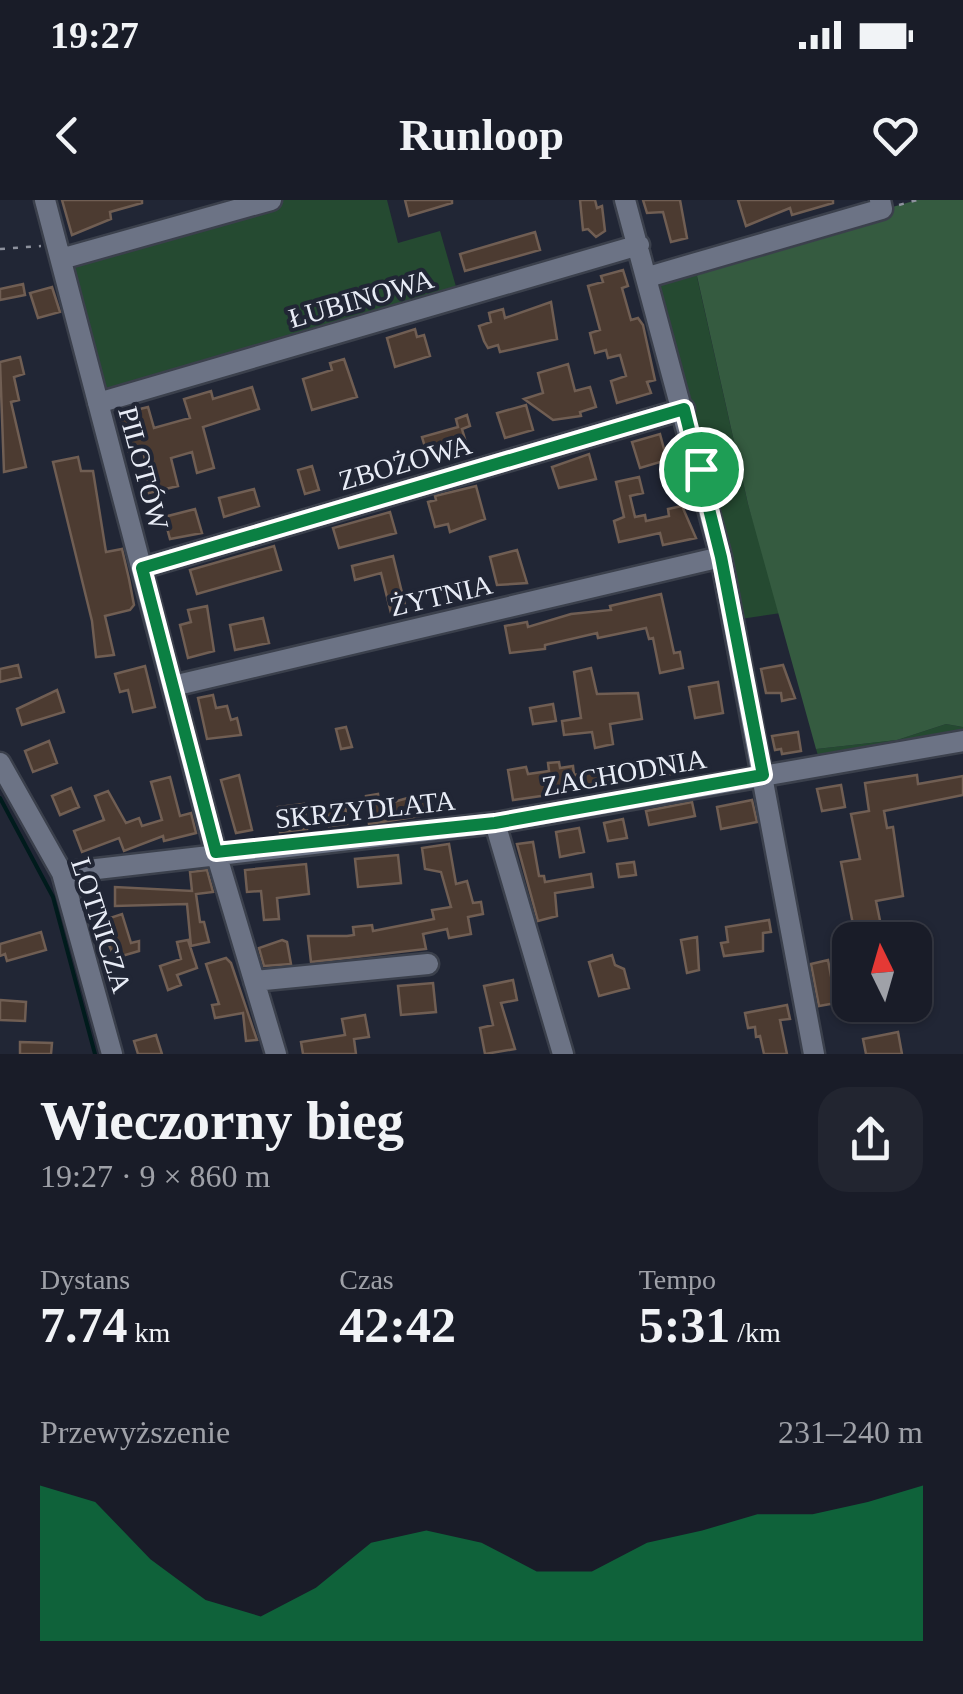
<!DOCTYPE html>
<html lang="pl">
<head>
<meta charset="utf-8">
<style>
	body { margin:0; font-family:"Times New Roman",serif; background:#222530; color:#f1f3f6; height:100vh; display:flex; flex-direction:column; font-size:38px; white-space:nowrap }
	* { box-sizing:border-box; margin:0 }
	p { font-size:32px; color:#9fa1a8 }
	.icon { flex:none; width:55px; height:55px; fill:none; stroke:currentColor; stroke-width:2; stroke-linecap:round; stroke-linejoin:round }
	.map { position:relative; height:854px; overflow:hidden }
	.details { display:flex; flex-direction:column; background:#191c28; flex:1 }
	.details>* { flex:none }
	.needle { width:65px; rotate:355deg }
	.controls { position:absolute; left:832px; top:722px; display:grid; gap:20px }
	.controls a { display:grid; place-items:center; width:100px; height:100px; border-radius:20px; background:#191c28; box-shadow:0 2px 8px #0004,0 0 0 2px #373a45; font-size:50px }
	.pin { position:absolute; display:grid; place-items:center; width:85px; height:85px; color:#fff; margin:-42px; border:5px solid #fff; border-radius:50%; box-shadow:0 2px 10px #0007 }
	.round { display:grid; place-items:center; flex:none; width:105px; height:105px; border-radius:30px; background:#222530 }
	.overview { display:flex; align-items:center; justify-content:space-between; height:170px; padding:0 40px }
	h1 { font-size:55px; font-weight:700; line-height:75px }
	.figures { display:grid; grid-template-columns:repeat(3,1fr); gap:15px; height:170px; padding:10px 40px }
	.figures div { display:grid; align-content:center }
	.figures b { font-size:50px; font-weight:700 }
	.figures small { font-size:28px; font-weight:400 }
	.figures p { font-size:28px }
	.chart { height:280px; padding:20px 40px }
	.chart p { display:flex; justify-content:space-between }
	.chart svg { width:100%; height:180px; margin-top:10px; fill:#0b8043; opacity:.7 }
	.status { display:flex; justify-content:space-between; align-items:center; height:70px; padding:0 50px; background:#191c28; direction:ltr }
	.status svg { height:28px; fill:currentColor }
	header { display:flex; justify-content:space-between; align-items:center; height:130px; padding:0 40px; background:#191c28; font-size:45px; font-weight:700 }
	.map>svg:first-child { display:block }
</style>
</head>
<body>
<div class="status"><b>19:27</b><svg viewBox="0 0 49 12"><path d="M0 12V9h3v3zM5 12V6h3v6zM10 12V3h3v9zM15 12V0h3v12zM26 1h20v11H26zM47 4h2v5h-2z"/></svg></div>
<header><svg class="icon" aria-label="back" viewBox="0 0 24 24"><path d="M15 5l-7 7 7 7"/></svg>Runloop<svg class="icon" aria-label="heart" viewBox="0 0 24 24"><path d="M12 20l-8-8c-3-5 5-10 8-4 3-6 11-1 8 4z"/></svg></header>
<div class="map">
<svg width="963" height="854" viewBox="0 0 963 854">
	<rect width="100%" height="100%" fill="#212635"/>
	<path fill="#254a31" d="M271,0H387L398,43L440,31L459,97L98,203L61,59Z
		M703,61L697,77L748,304L781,413L734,420L648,77Z
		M946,524L963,527V541L821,565L816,549L897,540Z"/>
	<path fill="#355b40" d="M917,0H963V527L946,524L897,540L816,549L748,304L697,76L703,61Z"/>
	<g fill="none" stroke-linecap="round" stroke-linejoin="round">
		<path stroke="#001b1c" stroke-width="4" d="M0,598L53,697L95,854"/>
	</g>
	<path fill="#4c3b31" stroke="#705e53" stroke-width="2.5" d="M62,0H142V3L110,12L111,19L72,35Z
		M405,0H452V3L409,16Z
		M580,0H595L597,8L602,6L605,31L596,37L588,29L583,30Z
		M643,0H680L687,38L671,42L663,12L647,13Z
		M738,0H833V3L792,15L790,8L746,26Z
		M535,32L540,50L465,71L460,54Z
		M623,70L628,86L622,88L631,120L638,118L643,125L655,180L647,182L651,193L617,203L611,181L626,176L620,155L608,158L606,150L595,153L590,133L600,130L588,86L603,82L601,76Z
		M23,84L25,95L0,100V89Z
		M52,87L60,112L38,118L30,93Z
		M551,102L557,139L500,152L498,145L488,148L484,141L479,126L491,122L489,113L503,109L505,118Z
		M415,129L417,137L424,135L430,156L395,167L387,138Z
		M20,157L24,174L14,177L19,200L11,202L26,267L4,272L0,162Z
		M344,159L357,197L312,210L303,179L332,170L330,163Z
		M568,164L575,191L590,187L596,207L580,212L581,216L553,220L524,199L543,193L538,173Z
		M252,187L259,209L203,227L214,268L197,273L192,252L171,258L178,286L149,293L143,247L128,251L119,214L148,207L154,228L190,218L184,199L211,191L213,199Z
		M526,205L533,230L505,238L497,213Z
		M467,215L470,226L462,229L467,246L429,260L422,237L458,227L456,219Z
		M660,234L664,249L674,247L677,257L640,268L632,242Z
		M589,254L596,279L559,288L552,267Z
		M78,257L81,271H93L106,352L122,349L129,379L134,405L130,410L105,416L114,455L96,457L92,421L53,262Z
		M312,266L319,290L305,294L298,270Z
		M639,277L643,293L630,296L635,317L645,315L646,321L669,316L668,309L682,306L696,338L663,345L660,333L619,342L614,321L624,317L616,282Z
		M476,286L485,319L450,332L448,324L435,327L428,302L436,300L435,296Z
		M254,289L259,306L224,317L219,298Z
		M195,309L202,333L170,339L164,317Z
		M390,312L396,333L339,348L333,328Z
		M274,346L281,370L197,394L190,370Z
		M517,350L527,383L497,385L490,357Z
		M393,356L406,409L391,413L381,373L355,380L352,366Z
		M661,394L674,453L680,452L683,468L660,473L653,438L649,439L646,428L598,438L597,433L545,445V449L510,453L505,426L527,422L528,427L571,414L611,410L610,406Z
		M207,406L214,451L188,458L180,425L191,422L188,410Z
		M263,418L269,443L235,450L230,425Z
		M18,465L21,477L0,482V469Z
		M783,465L795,498L782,501L781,493H766L761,469Z
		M145,466L155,507L133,512L128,490L120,492L115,474Z
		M591,468L597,494L638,493L642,519L610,524L613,544L595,548L592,532L564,535L562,521L581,518L574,472Z
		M718,482L723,513L695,518L689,487Z
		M57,490L64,512L22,525L17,509Z
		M213,495L216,508L227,506L231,520L237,518L241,535L207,539L198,498Z
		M553,504L556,521L533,524L530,508Z
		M346,527L352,547L341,549L336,529Z
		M798,532L801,551L782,554L781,549L775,550L772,536Z
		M49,541L57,563L33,572L25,551Z
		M683,553L687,571L666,575L663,557Z
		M559,562L560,568L573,566L574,575L607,568L611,586L513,600L508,570L526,567L528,574L549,571L548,563Z
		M239,575L252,630L236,633L221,580Z
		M917,575L918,584L963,576V595L884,611L887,628L893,627L903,696L876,701L884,740H856L841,662L860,659L851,614L869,611L865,583Z
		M170,577L180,616L191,613L196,633L164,641L163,636L124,651L119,638L82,652L74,631L104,620L95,596L108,591L126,623L139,618L142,626L162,620L151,582Z
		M841,585L845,607L822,611L817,589Z
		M71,588L79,607L60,615L52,596Z
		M429,592L433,614L369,624L366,596L378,594L379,601L386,600V604Z
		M752,600L757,622L721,629L717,607Z
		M692,602L695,616L649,625L646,611Z
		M304,604L307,629L280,632L278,607Z
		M345,604L347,624L329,626L327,606Z
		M623,619L627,638L608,641L604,623Z
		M579,628L584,652L560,657L556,632Z
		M533,642L539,676H544L545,682L591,674L593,687L555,693L557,716L538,721L517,644Z
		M449,644L456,684L467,681L473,703L481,702L483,714L468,717L471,734L449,738L447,729L423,734L426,749L311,762L308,736H347L354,735L353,727L372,725L373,731L434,719L432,710L451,707L441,672L425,669L422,648Z
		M398,655L401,683L358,687L355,659Z
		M634,662L636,675L619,677L617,664Z
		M306,664L309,694L277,698L279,719L264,720L261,691L247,692L245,670Z
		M207,670L213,692L196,694L200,722H204L209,742L191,746L187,704L115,706V687L192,691L190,672Z
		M122,714L131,743L139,741V751L115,758L98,722Z
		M769,720L771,732L763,733V751L724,756L721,743L728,742L726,727Z
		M41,732L46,750L7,761L5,754L0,756V744Z
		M697,737L699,770L687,773L681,740Z
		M188,740L197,768L177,775L181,785L168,790L160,766L181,759L177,742Z
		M282,740L287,742L291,764L264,766L259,748Z
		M612,755L615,765L624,769L629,788L599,796L589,762Z
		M226,758L231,763L257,840L246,841L243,813L215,818L212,805L219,804L206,764Z
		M828,760L836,803L819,806L811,764Z
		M513,780L517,800L501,803L515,849L485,854L480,828L493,825L484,786Z
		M433,783L436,812L401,815L398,786Z
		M0,800L26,802L25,821L0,820Z
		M787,805L790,819L780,820L787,854H764L760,836L756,837L755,827L748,828L745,813Z
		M365,815L369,837L354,839L356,854H303L301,842L345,835L342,819Z
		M898,832L902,854H866L863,839Z
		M156,835L162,854H138L134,841Z
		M20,842L52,843L51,854H20Z"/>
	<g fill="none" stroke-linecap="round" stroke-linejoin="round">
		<g stroke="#3b404c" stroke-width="25">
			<path id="minor" d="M45,0L216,653L276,854
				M625,0L721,357L814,854
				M61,59L271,0
				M648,77L882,9L880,0
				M98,203L639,45
				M142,368L684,209
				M173,486L721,357
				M0,563L62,673L112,854
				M495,623L563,854
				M62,673L495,623L963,541
				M254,781L428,764"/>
		</g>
		<path stroke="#8d919d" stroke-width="2.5" stroke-dasharray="5 8" stroke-linecap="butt" d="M899,5L917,0
			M0,49L41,46"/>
		<use href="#minor" stroke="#6c7385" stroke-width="20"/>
	</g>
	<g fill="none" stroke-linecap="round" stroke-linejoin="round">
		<g stroke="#fff" stroke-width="20">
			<path id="route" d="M684,209L721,357L763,575L495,623L216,652L142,368Z"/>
		</g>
		<use href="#route" stroke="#0b8043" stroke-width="12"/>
	</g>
	<g text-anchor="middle" stroke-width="8" stroke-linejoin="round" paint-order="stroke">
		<g font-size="28" fill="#e8ecf6" stroke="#212635">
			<text transform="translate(361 98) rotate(-16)" y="10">ŁUBINOWA</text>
			<text transform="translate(405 262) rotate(-16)" y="10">ZBOŻOWA</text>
			<text transform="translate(144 268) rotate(75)" y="10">PILOTÓW</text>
			<text transform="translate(441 395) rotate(-13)" y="10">ŻYTNIA</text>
			<text transform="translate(624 572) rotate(-10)" y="10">ZACHODNIA</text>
			<text transform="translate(365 609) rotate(-6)" y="10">SKRZYDLATA</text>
			<text transform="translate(102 725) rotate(72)" y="10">LOTNICZA</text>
		</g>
	</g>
</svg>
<div class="controls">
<a><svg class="needle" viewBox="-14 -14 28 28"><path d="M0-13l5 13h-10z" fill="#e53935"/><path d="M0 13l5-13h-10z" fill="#9fa1a8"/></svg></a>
</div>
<div class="pin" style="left:701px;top:269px;background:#1e9e55"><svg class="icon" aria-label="arrive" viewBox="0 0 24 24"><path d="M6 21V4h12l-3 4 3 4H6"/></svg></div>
</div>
<section class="details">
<div class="overview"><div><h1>Wieczorny bieg</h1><p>19:27 · 9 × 860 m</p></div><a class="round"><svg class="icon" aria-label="share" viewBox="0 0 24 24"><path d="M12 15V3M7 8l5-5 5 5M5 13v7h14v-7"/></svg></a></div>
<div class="figures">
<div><p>Dystans</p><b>7.74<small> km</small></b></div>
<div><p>Czas</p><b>42:42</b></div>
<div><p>Tempo</p><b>5:31<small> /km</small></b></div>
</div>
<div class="chart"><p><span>Przewyższenie</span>231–240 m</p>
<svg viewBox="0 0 160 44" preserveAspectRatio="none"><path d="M0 44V6L10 10L20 24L30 34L40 38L50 31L60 20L70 17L80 20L90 27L100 27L110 20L120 17L130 13L140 13L150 10L160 6V44z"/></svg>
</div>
</section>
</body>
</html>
